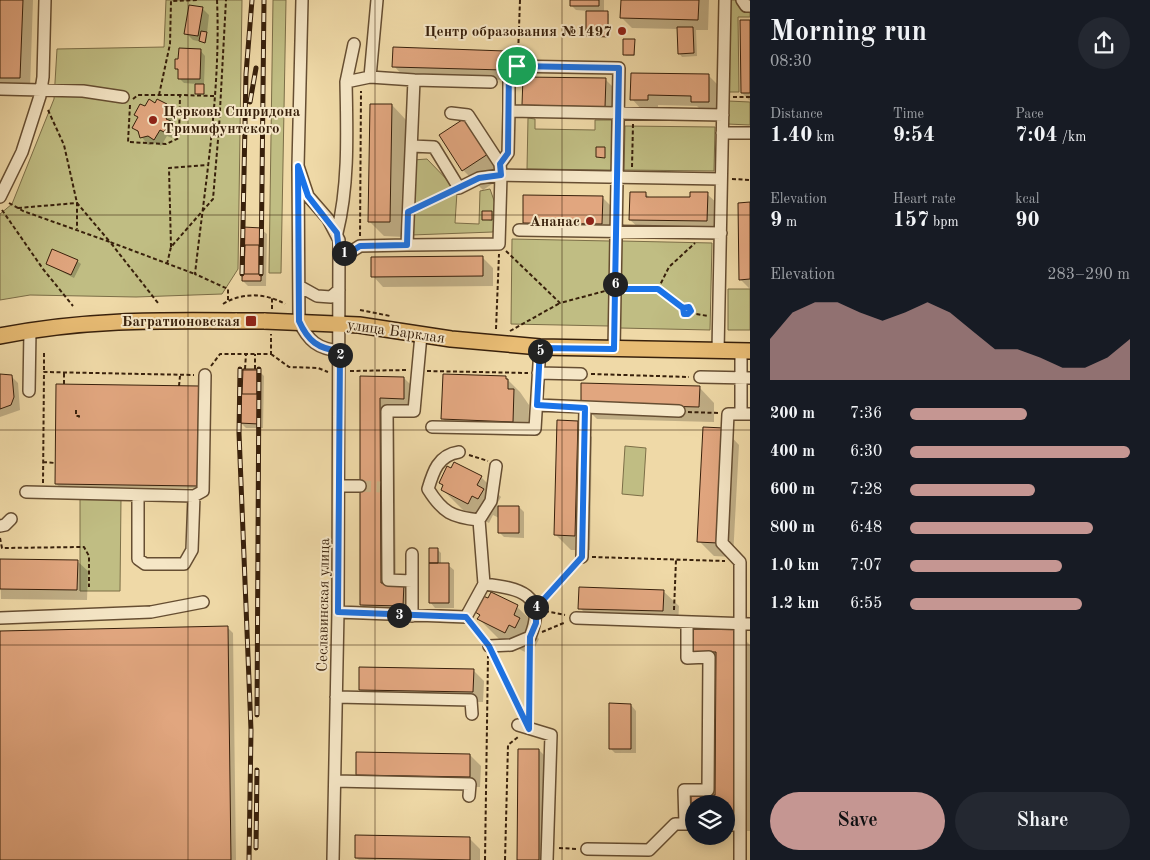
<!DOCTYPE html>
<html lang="en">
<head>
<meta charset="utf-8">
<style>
	body { margin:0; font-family:"Old Standard TT",serif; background:#242831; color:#f1f3f6; height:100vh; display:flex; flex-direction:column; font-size:19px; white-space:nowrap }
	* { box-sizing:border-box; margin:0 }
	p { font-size:16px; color:#9ea1a6 }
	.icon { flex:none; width:28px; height:28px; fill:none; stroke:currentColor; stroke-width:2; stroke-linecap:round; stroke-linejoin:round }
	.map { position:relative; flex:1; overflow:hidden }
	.side { display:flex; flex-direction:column; background:#171b24; width:400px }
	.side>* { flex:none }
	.buttons { position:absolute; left:685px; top:795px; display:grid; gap:10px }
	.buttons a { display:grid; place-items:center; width:50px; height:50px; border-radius:50%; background:#171b24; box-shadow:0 2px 12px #0003; font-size:25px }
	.pin { position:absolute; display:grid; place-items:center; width:42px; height:42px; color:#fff; margin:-21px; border:2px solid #fff; border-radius:50%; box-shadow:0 1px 5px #0007 }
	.km { position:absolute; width:25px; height:25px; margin:-12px; border-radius:50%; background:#222; color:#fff; font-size:14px; line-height:25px; text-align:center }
	.round { display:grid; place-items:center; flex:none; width:52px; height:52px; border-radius:26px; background:#242831 }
	.overview { display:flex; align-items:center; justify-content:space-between; height:85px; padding:0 20px }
	h1 { font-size:28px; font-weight:700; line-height:38px }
	.stats { display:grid; grid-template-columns:repeat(3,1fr); gap:8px; height:85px; padding:5px 20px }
	.stats div { display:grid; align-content:center }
	.stats b { font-size:21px; font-weight:700 }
	.stats small { font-size:14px; font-weight:400 }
	.stats p { font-size:14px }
	.chart { height:140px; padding:10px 20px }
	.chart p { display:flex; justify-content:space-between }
	.chart svg { width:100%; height:90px; margin-top:5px; fill:#c59692; opacity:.7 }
	.primary-button { display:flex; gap:10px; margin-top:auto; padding:10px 20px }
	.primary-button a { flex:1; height:58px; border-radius:30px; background:#c59692; color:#111; font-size:20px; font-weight:700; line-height:58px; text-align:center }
	.primary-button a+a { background:#242831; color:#f1f3f6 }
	ul { padding:0 20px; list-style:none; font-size:16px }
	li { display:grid; grid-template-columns:80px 60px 1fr; align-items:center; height:38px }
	li i { height:12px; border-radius:6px; background:#c59692 }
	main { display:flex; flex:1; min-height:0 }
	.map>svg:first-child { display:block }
</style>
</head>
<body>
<main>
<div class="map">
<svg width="750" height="860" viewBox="0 0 750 860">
	<rect width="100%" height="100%" fill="#efd9a7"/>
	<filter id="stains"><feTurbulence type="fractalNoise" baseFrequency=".004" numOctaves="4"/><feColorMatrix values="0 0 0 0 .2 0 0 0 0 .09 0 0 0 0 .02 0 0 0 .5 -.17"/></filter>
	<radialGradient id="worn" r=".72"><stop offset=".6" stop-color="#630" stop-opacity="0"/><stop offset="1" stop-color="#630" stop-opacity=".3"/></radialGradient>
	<path fill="#c0bd83" stroke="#7c6e47" d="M166,0H242L238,269L222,294L136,297L30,295L0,300V214L12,204L54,99L57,49L164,47Z
		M273,0H286L281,273H269Z
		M727,0H739L750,8V17H738L739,92H727Z
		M728,101L750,102V125L727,124Z
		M528,118L535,119V129L595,130V120H613L612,170L527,169Z
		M625,126L715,127L714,171L624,170Z
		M427,159L455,188L411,209L413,160Z
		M490,189L497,209L493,232L411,235V214L457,192L455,223L479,224L480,191Z
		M512,239L610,241L609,326L511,324Z
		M621,241L712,243L710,330L620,328Z
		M728,289H750V330H728Z
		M625,446L646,448L643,496L622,494Z
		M80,499H121L120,591H80Z"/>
	<path fill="#0003" d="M0,0H33L30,89L0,88Z
		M571,0H604V12L609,14L608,37L587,36L588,11L576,10L571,5Z
		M622,0H709L708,30H696L697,56L682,57L679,53L678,29L632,28L622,18Z
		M202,8L209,15L206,43L193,40L186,33Z
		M750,21V101L742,93Z
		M634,40L635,56H626L624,54Z
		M200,50L205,56L204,84H201L204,87V95L197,93V84L184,83L179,78V71L176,68Z
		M504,52L515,62L514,80L404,77L394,66Z
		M709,76L719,86V112H703L697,106L658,105V110H642L632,99Z
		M606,80L616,90V117L534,115L524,105Z
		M155,105H166L176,120L173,126L177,129L172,138L167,136L161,146L156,143L148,145L134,127L139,118L135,114Z
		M392,105L407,121L404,237L384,236L369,221Z
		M465,120L507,174L483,190L463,170Z
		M645,193L650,198L691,199L707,194L718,204L717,231L641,230L630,220Z
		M602,197L613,208L612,234L534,233L524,222Z
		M750,204V289L740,279Z
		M492,213L493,221L483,219Z
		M261,229L267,234L266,286H248L243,281Z
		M482,257L493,268V286L383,287L373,276Z
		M77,261L81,264L74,278L47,264Z
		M259,371L264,376L263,428H246L241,423Z
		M11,376L18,383L20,410L0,417V377Z
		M361,377L404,378L419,393L418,413H394L396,584L403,585L418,600L417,621L376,620L361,604Z
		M505,377L520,392L529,405L528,436L458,434L443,419Z
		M198,387L201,390L200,488L60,487L56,484Z
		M699,387L714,403V422L597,419L582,404Z
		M577,422L592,437L590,550H571L556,535Z
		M724,429L739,445L733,557L714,556L699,541Z
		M481,477L501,497L497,504L500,507H519L524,512V538L504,537L499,532V518L493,515L489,523L463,510L443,490L444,487L440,483Z
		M438,550L441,553V565H448L454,570V608H435L430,602Z
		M0,560L77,561L88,571L87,600L1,599Z
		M663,591L679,606L678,625L595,623L580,608Z
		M517,607L537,626L534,634L539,639L535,647L529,644L525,652L499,639L479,619L480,616L476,612Z
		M227,627L233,633L236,860H0V632Z
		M736,631L750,645V831H726V804H694V818L692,816V796H716L717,667H710L694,651Z
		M473,670L484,681L483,702L370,700L360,690Z
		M631,705L636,711V753H615L610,748Z
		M539,750L554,765L553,860H518Z
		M470,755L481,766L480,787L367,785L357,775Z
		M469,838L480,849V860H359L356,858Z"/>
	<path fill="#e1a67f" stroke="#38200b" d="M0,0H23L20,78H0Z
		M570,0H599V6H570Z
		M621,0H699L698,20L620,18Z
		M189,5L203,7L198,36L184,34Z
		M586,11H608V37L586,36Z
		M740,20H750V93H741Z
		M677,27H693L694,53L678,54Z
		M201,31L207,32L205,43L199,41Z
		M623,39H635L634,55H623Z
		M393,47L505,51L504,70L392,67Z
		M179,48L201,49L200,79H178V69H175V59H178Z
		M631,73L709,74V102H691V96L648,95V100H630Z
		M523,77L606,78L605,107L522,105Z
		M195,84H204V94H195Z
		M149,99L155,103L157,99L167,104L164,108L170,112L166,119L171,121L164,132L160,130L154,140L148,136L140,138L138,131L132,128L138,117L134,115L140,104L145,106Z
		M370,104H392L390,222H368Z
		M465,118L488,154L462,171L439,135Z
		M596,147H605V158L596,157Z
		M630,192H646V197H690V192H708L707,221L629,220Z
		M523,195L603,196L602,224L523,223Z
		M750,202V279L739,280L738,203Z
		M482,211H492V220H482Z
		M243,227L262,228L261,281H242Z
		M245,245H259V274H244Z
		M52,249L78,260L71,275L46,264Z
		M483,256V276L371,277V257Z
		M243,369H257V394H242Z
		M240,370H259V424L239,423Z
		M0,374L12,375L14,397L11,405L0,409Z
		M443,374L506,376V379H508V389H514L513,422L441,419Z
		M360,376L404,377V399L380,398L381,583H404L403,606L360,605Z
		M581,383L700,386L699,407L581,404Z
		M56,384L199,386L197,486L55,484Z
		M557,420L578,421L575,536L554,535Z
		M703,427L724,428L718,543L697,542Z
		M454,462L482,476L477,485L484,489L478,499L472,496L468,504L441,490L443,485L439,483L447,466L451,468Z
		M498,506H519V533H498Z
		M429,548H438V563H429Z
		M0,559L78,560L77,590L0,589Z
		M429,563H449V603H429Z
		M579,587L664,590L663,611L578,609Z
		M491,592L518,605L514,615L520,618L515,628L509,625L505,633L477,619L480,615L475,612L483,596L488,598Z
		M228,626L231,860H0V631Z
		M693,629H736V817H726V804H694V817H691V795H715L716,652H693Z
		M359,667L474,669L473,692L359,690Z
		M609,703L631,704V749H609Z
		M518,749H539V860H517Z
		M356,752L470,754V777L356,775Z
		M355,835L470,837V860L355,858Z"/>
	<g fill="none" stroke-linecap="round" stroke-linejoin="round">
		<path stroke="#cab488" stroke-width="11" stroke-dasharray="11 5.5" stroke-linecap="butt" d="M360,486L380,487"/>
		<g stroke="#664e32" stroke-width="14">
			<path id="minor" d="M302,0L298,166L299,321C308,341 318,349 340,351
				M742,0L746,6H750
				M414,80L491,82
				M346,82L354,44
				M0,89L83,91L123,97
				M509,111V66L619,68L614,349
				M722,133H750
				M412,146L434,147L459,188L479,178L501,175L500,164L468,115L451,113
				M500,164L508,153L509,111L723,115
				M298,166L308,196L328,219L339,240L338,612L333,860
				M0,197L22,152L40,96L43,77L45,0
				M519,230L721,233
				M337,233C349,185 347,132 346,82L370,77
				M407,245L499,244L501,175L721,179
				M339,253H349L360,246L407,245L414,80L370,77L377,0
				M299,286L317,296L331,297L339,290
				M718,351L725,0
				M741,352V414
				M538,373L581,374
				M700,377L750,378
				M29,391L30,330
				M537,405L679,411
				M432,427L535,429L540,347
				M459,452C438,455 433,472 428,489C443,513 452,517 479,520
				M339,486H360
				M26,492L194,496L203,491L205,375
				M138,495V559L145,564H184L192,550L194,496
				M0,526L5,525L11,519
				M412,554V616
				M582,557L585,408
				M412,581L388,580L387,411H414L421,335
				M484,584C519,588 548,594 530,637L511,645L489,646
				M338,612L466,617L484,584L479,520L491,501L496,466
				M0,618L151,612L203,602
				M576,618L750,624
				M336,697L471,700L472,714
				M518,725L551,735L547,860
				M335,781L470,784L469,796
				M685,824L684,790H708L709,657L687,658V622
				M726,825H740
				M587,849L649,850L675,824H694
				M740,860V562L722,543L728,414H750"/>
		</g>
		<g stroke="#38200b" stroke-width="18">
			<path id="major" d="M264,321L359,325L451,339L540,347L750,351
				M0,336C79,320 157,320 237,321"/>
		</g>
		<path stroke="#38200b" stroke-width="2" stroke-dasharray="4 2.5" stroke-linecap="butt" d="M217,0C221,91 205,184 195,274L228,289V301
			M518,56L520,0
			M159,95L170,44L171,1L197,0
			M733,97H750
			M133,99L138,95H180
			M130,105L128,142L166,144L179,138L180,95L214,96
			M48,110L64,145L77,203L110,242L195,274
			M632,167L633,124
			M732,179L750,180
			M9,203L23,211L110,242L158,303
			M420,206L450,192
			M18,208L77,203V229
			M2,210L43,269L73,306
			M360,236L361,91
			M171,247L169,168L207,165
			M506,251L560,303L605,291
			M167,264L171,247L213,199L219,128L226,0
			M626,289H658L683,308L684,314L690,313L689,307L683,308
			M658,289L669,267L695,243
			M223,304C242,292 266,293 285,304
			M272,309V297
			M360,310L390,316
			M690,313L708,316
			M496,329L499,254
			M510,331L560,303
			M44,353V372
			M271,354L289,367L318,368L328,372
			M211,366L220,354H271V334
			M245,369L246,354
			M255,369V354
			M350,371L408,370
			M427,371L528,373
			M591,374L689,377
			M64,384V372
			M179,386L180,376
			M76,410V416H79V420
			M688,412L719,413
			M469,455L488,461
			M43,462L55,463
			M43,483L44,372L194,375
			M0,538L2,548L84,547L89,556V587
			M592,557L725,561
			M544,599L574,565
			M674,610L676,560
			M545,611L565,615
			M473,626L483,638
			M542,632L566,622
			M494,657L524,715
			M529,716L530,649
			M559,848L577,849
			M485,860L488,656
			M505,860L508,745L518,737"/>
		<use href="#minor" stroke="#f5e6c6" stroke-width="11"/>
		<use href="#major" stroke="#e8bc74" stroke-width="15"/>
		<g stroke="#38200b" stroke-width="5">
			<path id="rail" d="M250,102L256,68
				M242,274L246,74L252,0
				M261,274L264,0
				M240,369L239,433L251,730L249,860
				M257,715L259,369
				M256,848L257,770"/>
		</g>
		<use href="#rail" stroke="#f5e6c6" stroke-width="3" stroke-dasharray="9" stroke-linecap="butt"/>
		<g stroke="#38200b" stroke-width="18" stroke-linecap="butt">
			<path id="major-bridge" d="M237,321H264"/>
		</g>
		<use href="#major-bridge" stroke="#e8bc74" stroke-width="15"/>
	</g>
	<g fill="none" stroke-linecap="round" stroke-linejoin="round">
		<g stroke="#fff" stroke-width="10">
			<path id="route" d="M517,66H509L508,153L500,164L501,175L479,178L408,212L407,245L360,246L349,253H339L337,233L308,196L298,166L299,321C308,341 318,349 340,351L338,612L466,617L489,646L529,729L530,637L536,623V608L582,557L585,408L537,405L540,348L614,349L615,289H658L683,308L684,314H688L691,311L689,307L683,308L658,289H615L619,68L517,66"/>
		</g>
		<use href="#route" stroke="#1a73e8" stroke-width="6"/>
	</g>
	<path fill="none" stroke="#38200b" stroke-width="1" stroke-opacity="0.55" d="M188,0V860M375,0V860M562,0V860M0,215H750M0,430H750M0,645H750"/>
	<g fill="#8f2418" stroke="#f5e6c6" stroke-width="2">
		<circle cx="622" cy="31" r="5"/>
		<circle cx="153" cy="120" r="5"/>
		<circle cx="590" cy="221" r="5"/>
		<rect x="245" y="315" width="12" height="12" rx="2.5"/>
	</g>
	<g text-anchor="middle" stroke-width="4" stroke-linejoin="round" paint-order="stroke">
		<g font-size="15" font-weight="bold" fill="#38200b" stroke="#f5e6c6" text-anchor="end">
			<text x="612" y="36">Центр образования №1497</text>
			<text x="163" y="116" text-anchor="start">Церковь Спиридона<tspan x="163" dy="17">Тримифунтского</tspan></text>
			<text x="580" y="226">Ананас</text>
			<text x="240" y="326">Багратионовская</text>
		</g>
		<g font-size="15" fill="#38200b" stroke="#f5e6c6">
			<text transform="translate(396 331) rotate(8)" y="5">улица Барклая</text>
			<text transform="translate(323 605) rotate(-89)" y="5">Сеславинская улица</text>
		</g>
	</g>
	<rect width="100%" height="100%" filter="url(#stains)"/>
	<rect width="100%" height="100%" fill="url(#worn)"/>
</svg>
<div class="buttons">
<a><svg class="icon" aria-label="layers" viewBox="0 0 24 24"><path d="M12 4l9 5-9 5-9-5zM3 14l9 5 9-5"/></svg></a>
</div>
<div class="pin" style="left:517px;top:66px;background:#1e9e55"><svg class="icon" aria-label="arrive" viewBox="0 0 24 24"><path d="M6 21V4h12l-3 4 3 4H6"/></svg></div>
<b class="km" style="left:344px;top:253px">1</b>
<b class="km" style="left:340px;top:355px">2</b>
<b class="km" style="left:399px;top:615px">3</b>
<b class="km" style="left:536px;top:607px">4</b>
<b class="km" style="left:540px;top:351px">5</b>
<b class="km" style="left:615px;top:284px">6</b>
</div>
<section class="side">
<div class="overview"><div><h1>Morning run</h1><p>08:30</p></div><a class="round"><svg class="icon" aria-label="share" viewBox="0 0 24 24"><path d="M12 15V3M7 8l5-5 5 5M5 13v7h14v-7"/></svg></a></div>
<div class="stats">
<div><p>Distance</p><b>1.40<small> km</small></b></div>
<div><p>Time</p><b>9:54</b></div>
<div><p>Pace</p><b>7:04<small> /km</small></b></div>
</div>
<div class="stats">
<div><p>Elevation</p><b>9<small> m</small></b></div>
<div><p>Heart rate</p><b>157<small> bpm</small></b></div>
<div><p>kcal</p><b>90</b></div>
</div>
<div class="chart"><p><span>Elevation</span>283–290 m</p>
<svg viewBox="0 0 160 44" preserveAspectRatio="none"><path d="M0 44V24L10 11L20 6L30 6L40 11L50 15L60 11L70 6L80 11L90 20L100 29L110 29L120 33L130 38L140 38L150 33L160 24V44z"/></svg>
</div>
<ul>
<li><b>200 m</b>7:36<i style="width:53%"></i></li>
<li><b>400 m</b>6:30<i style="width:100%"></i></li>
<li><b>600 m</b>7:28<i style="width:57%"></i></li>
<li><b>800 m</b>6:48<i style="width:83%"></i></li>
<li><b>1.0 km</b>7:07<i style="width:69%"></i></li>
<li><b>1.2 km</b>6:55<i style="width:78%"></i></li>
</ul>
<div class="primary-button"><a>Save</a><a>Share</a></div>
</section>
</main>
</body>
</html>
